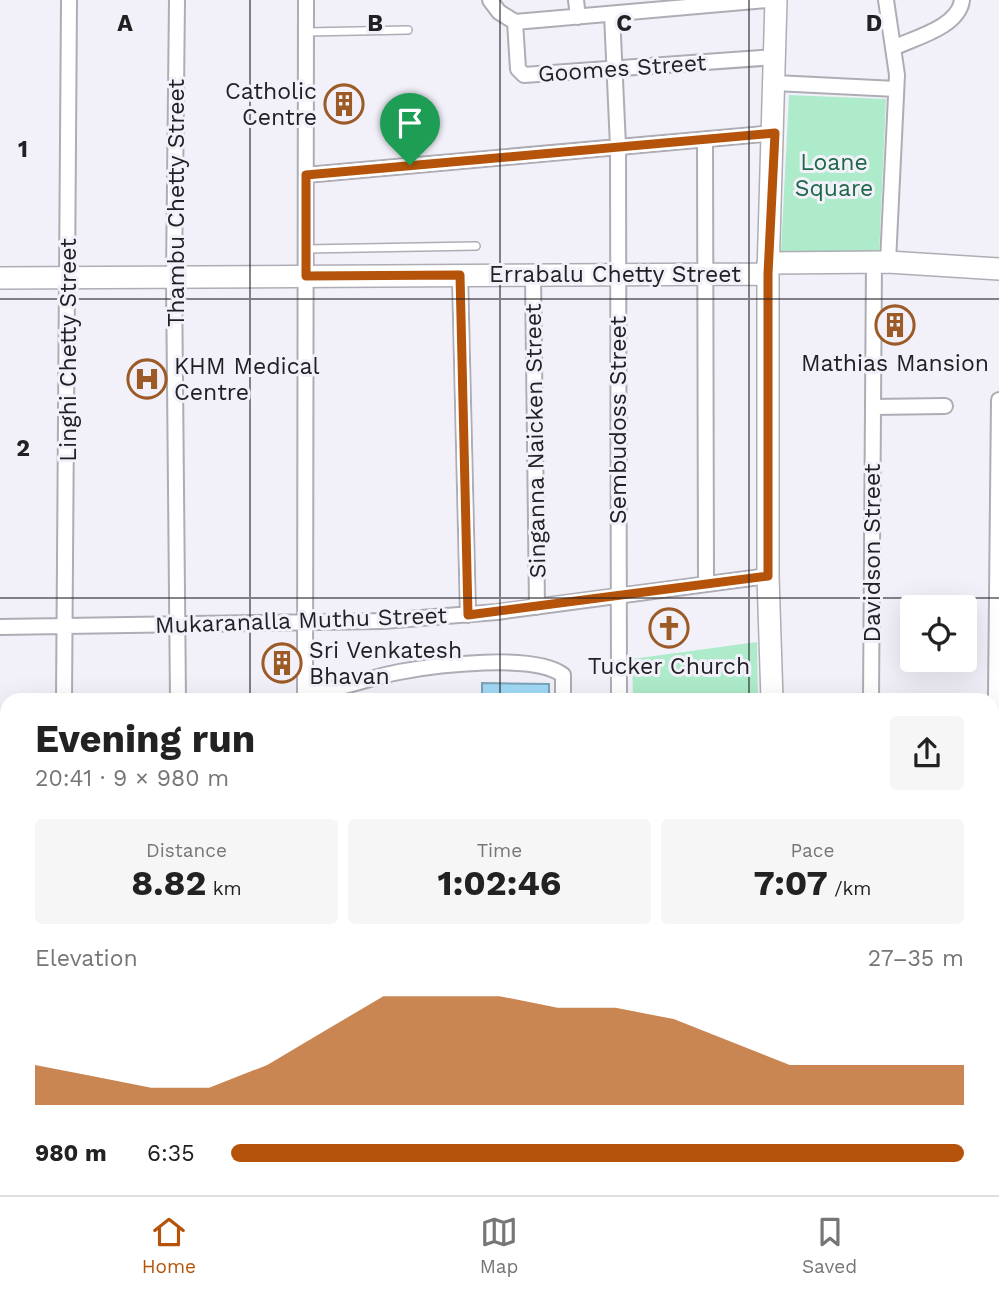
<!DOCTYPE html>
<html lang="en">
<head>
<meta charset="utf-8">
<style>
	body { margin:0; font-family:"Work Sans",sans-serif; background:#f6f6f6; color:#222; height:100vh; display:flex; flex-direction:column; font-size:26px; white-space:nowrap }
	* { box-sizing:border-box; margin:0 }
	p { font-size:23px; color:#767676 }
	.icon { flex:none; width:38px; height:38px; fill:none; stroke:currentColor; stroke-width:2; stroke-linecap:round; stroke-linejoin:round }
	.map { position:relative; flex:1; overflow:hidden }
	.side { position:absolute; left:0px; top:693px; width:999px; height:502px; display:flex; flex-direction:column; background:#fff; border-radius:21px 21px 0 0; box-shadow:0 7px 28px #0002 }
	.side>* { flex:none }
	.buttons { position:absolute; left:900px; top:595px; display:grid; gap:14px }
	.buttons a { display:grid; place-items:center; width:77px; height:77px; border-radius:7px; background:#fff; box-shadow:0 7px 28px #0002; font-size:35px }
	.pin { position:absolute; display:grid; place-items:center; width:60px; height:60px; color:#fff; margin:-72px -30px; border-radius:50% 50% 50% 0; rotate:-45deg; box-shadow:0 0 7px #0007 }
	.pin .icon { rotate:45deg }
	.round { display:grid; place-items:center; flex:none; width:74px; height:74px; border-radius:7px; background:#f6f6f6 }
	.head { display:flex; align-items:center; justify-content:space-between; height:119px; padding:0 35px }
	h1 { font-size:38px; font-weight:700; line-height:52px }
	.metrics { display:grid; grid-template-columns:repeat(3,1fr); gap:10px; height:119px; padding:7px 35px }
	.metrics div { display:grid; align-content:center; border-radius:7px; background:#f6f6f6; text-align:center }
	.metrics b { font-size:35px; font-weight:700 }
	.metrics small { font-size:19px; font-weight:400 }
	.metrics p { font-size:19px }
	.chart { height:196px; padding:14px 35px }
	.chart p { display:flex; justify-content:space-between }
	.chart svg { width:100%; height:126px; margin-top:7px; fill:#b45309; opacity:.7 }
	ul { padding:0 35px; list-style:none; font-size:23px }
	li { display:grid; grid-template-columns:112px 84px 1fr; align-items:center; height:52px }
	li i { height:18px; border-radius:9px; background:#b45309 }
	.menu { display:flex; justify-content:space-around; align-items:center; height:98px; border-top:2px solid #e0e0e0; background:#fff; font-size:19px; color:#767676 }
	.menu a { display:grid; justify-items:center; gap:4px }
	.menu .selected { color:#b45309 }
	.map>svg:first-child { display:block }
</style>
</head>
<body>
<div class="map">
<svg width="999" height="1195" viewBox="0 0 999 1195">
	<rect width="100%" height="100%" fill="#f2f1fa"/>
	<path fill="#adebca" d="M789,95L886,99L879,255L781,251Z
		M757,642L758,700H633L632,659Z"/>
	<path fill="#a1daf6" stroke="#7ba2b7" stroke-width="2" d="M482,683L549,684V700H482Z"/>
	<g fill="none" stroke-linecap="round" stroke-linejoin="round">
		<g stroke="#aeadb5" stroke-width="10">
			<path id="lane" d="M306,32L408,30
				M306,249L476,246
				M827,1188V1195
				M859,1188V1195
				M893,1188V1195"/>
		</g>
		<g stroke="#aeadb5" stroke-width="18">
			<path id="street" d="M177,0L174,277L178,700
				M490,0L499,12L515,22
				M576,0L578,17
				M886,0L897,75L888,262
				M612,14L618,146L619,700
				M515,22L518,69L524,75L776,57
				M515,22L767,0
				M893,48C914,38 959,27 962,0
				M775,83L896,89
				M705,139L706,584
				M306,175L775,133
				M460,275L468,615
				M533,275L537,607
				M873,407L945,406
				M0,627L383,621L497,612L768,576
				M305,692C339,691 367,678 399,672C436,665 534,653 563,675V700
				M64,700L69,0
				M305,700L306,0
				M871,700L874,261
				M0,866H7
				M310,1188V1195
				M412,1188V1195
				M560,1188V1195
				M719,1188V1195
				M58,1195V1188
				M178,1195V1188
				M498,1195V1188
				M621,1195V1188
				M998,1195L994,892L999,400"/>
		</g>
		<g stroke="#aeadb5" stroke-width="24">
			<path id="secondary" d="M768,263L888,262L999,269
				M0,278L768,274
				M772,700L768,576V274L776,0
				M791,1188L792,1195"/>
		</g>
		<use href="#lane" stroke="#fff" stroke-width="7"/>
		<use href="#street" stroke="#fff" stroke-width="14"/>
		<use href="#secondary" stroke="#fff" stroke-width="21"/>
	</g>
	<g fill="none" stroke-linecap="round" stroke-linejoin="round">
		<g stroke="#fff" stroke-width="14">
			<path id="route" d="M775,133L768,274V576L468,615L460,275L306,276V175Z"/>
		</g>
		<use href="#route" stroke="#b45309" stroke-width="9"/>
	</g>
	<path fill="none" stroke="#212124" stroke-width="2" stroke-opacity="0.55" d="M250,0V700M500,0V700M749,0V700M0,299H999M0,598H999M0,896H7M992,896H999M250,1188V1195M500,1188V1195M749,1188V1195"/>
	<defs>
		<g id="building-ring" transform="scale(2.0125)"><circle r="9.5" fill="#f2f1fa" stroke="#9c5a26" stroke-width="1.5"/><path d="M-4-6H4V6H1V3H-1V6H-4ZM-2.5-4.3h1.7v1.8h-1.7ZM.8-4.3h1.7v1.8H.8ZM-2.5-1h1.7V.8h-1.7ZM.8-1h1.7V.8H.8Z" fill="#9c5a26"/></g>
		<g id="hospital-ring" transform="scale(2.0125)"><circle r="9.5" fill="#f2f1fa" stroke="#9c5a26" stroke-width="1.5"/><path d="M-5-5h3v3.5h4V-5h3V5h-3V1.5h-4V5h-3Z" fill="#9c5a26"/></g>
		<g id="church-ring" transform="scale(2.0125)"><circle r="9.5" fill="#f2f1fa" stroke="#9c5a26" stroke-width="1.5"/><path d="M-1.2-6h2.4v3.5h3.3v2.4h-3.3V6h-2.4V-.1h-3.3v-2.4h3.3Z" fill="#9c5a26"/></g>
	</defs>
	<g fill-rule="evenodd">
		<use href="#building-ring" x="344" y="104"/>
		<use href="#building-ring" x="895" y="325"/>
		<use href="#hospital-ring" x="147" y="379"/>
		<use href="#church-ring" x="669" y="628"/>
		<use href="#building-ring" x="282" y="663"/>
	</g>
	<g text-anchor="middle" stroke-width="6" stroke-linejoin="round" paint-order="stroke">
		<g font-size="23" fill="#212124" stroke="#f2f1fa">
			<text transform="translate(622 68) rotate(-4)" y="8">Goomes Street</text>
			<text transform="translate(176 203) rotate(-90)" y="8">Thambu Chetty Street</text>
			<text x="615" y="282">Errabalu Chetty Street</text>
			<text transform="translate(68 350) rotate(-90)" y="8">Linghi Chetty Street</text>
			<text transform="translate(618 420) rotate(-90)" y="8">Sembudoss Street</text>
			<text transform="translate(535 441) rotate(-91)" y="8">Singanna Naicken Street</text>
			<text transform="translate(872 553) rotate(-90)" y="8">Davidson Street</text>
			<text transform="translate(301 620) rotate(-2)" y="8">Mukaranalla Muthu Street</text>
		</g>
		<g font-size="23" fill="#212124" stroke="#f2f1fa">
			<text x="317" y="99" text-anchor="end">Catholic<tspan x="317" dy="26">Centre</tspan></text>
			<text x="895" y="371">Mathias Mansion</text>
			<text x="174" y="374" text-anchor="start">KHM Medical<tspan x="174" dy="26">Centre</tspan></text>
			<text x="309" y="658" text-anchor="start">Sri Venkatesh<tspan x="309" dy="26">Bhavan</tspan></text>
			<text x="669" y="674">Tucker Church</text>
		</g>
		<g font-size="23" fill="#1d6748" stroke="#f2f1fa">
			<text x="834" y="170">Loane<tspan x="834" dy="26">Square</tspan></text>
		</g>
	</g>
	<g font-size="23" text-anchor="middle" font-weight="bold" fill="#212124" stroke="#f2f1fa" stroke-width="6" stroke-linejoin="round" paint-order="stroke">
		<text x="125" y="31">A</text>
		<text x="375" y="31">B</text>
		<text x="624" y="31">C</text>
		<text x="874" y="31">D</text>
		<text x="23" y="157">1</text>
		<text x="23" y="456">2</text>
	</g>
</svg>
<div class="buttons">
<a><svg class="icon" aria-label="locate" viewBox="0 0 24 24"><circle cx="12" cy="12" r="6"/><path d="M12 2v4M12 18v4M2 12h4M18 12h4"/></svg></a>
</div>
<div class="pin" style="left:410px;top:165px;background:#1e9e55"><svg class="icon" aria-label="arrive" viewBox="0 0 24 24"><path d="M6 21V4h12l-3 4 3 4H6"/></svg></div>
<section class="side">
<div class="head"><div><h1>Evening run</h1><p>20:41 · 9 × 980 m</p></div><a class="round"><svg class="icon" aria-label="share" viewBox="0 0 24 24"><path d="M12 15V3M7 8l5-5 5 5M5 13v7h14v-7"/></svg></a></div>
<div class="metrics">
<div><p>Distance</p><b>8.82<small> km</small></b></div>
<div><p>Time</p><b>1:02:46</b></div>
<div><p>Pace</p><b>7:07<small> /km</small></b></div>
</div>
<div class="chart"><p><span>Elevation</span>27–35 m</p>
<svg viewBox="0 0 160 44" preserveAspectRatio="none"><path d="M0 44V30L10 34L20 38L30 38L40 30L50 18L60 6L70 6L80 6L90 10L100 10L110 14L120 22L130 30L140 30L150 30L160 30V44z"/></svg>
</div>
<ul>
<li><b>980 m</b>6:35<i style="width:100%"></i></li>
</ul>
</section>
</div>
<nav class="menu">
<a class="selected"><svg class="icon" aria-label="home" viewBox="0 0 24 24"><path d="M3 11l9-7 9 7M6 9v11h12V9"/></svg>Home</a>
<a><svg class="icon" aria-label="map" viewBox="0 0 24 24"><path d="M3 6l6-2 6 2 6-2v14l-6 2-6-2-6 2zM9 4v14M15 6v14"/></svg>Map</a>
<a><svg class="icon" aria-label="saved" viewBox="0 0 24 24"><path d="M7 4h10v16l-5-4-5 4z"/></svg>Saved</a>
</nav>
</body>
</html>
